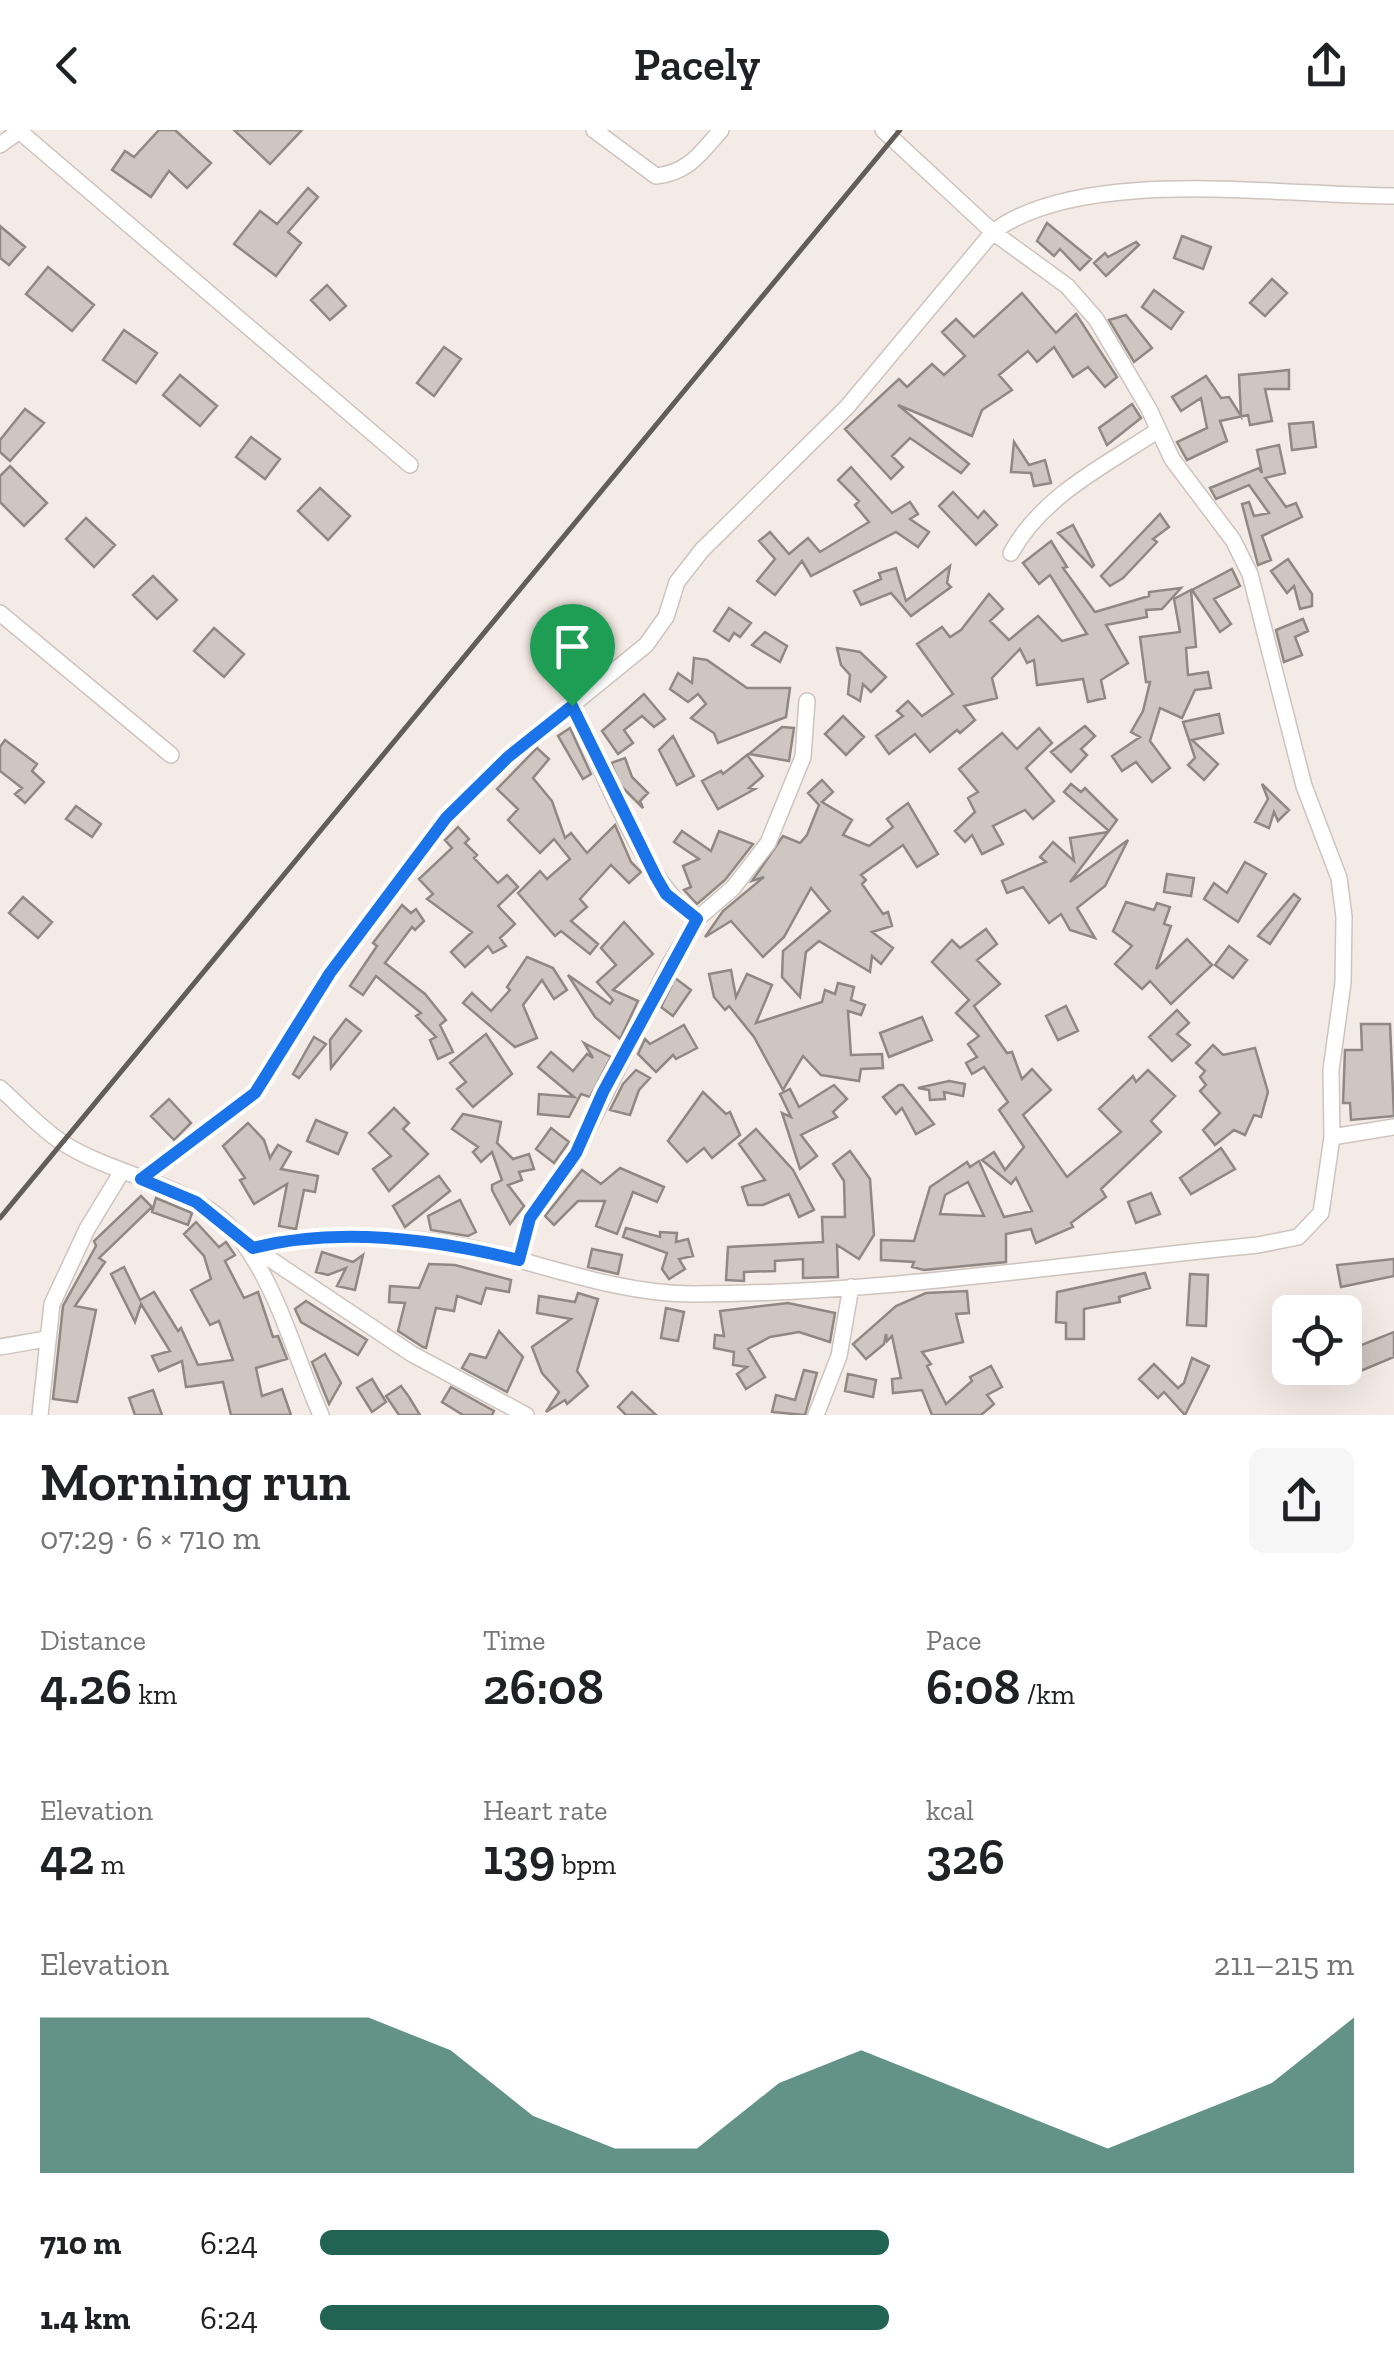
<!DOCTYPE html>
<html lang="en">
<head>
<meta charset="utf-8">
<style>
	body { margin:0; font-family:"Zilla Slab",serif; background:#f6f6f6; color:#202124; height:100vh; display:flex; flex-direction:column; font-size:38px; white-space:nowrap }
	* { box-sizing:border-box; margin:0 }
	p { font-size:32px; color:#757577 }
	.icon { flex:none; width:55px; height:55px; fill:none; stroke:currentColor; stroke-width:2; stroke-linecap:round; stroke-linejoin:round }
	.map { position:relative; height:1285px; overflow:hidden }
	.side { display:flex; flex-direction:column; background:#fff; flex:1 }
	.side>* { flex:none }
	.fabs { position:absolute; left:1272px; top:1165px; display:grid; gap:20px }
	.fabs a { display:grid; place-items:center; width:90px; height:90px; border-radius:15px; background:#fff; box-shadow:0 10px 40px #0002; font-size:50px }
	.pin { position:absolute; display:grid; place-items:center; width:85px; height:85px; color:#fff; margin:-102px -42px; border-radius:50% 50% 50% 0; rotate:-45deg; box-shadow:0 0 10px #0007 }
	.pin .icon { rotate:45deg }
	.round { display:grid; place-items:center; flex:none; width:105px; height:105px; border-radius:15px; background:#f6f6f6 }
	.summary { display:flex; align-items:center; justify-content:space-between; height:170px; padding:0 40px }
	h1 { font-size:55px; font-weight:600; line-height:75px }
	.figures { display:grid; grid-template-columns:repeat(3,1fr); gap:15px; height:170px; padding:10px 40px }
	.figures div { display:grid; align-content:center }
	.figures b { font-size:50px; font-weight:600 }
	.figures small { font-size:28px; font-weight:400 }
	.figures p { font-size:28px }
	.chart { height:280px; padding:20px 40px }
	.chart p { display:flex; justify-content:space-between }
	.chart svg { width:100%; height:180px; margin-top:10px; fill:#226453; opacity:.7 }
	ul { padding:0 40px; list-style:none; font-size:32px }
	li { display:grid; grid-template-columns:160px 120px 1fr; align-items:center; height:75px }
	li i { height:25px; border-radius:12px; background:#226453 }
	header { display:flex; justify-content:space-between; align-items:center; height:130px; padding:0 40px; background:#fff; font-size:45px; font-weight:600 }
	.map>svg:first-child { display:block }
</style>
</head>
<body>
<header><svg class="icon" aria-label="back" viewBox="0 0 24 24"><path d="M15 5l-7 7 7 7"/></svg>Pacely<svg class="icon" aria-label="share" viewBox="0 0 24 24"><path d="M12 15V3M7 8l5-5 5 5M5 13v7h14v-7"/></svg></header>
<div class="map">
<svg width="1394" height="1285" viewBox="0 0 1394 1285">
	<rect width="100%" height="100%" fill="#f5ebe6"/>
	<path fill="#d0c6c1" stroke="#918883" stroke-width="2.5" fill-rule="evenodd" d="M159,0H175L211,33L187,58L169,41L151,67L112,40L125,21L134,27Z
		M234,0H302L270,34Z
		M308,58L318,67L288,102L301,113L276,146L234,114L260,81L277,94Z
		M1047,93L1091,129L1080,140L1060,119L1054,126L1037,111Z
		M0,96L25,117L9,135L0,128Z
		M1182,106L1211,117L1203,139L1174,128Z
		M1136,112L1139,115L1106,146L1094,133L1105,123L1108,127Z
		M48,137L94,175L72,201L26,164Z
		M1272,149L1287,163L1265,186L1250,173Z
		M327,155L346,176L330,190L311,170Z
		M1154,160L1183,182L1171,199L1142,177Z
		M1022,163L1056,203L1076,184L1117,247L1105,257L1088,237L1073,247L1054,217L1037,232L1028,221L999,245L1012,260L982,280L972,306L898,275L969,334L961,343L910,308L892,326L903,337L891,349L845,299L899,249L907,257L932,234L944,245L965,226L942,202L956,189L974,207Z
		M1126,185L1152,218L1134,232L1109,190Z
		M124,200L157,223L136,253L103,230Z
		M444,217L461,229L434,266L417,253Z
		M1289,240V259H1265L1272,291L1250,295L1248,285L1220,291L1227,311L1187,330L1177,312L1207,298L1201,268L1181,281L1172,267L1206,246L1221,268L1229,267L1241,286L1239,245Z
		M180,245L217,276L200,296L163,265Z
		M1132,274L1141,288L1107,315L1099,298Z
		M25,279L44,293L10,331L0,322V310Z
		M1313,292L1316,317L1292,320L1289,294Z
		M251,307L280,329L265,349L236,327Z
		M1014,312L1029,335L1045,330L1051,353L1034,356L1031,343L1011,342Z
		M1279,315L1285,343L1265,348L1286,377L1296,373L1302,387L1262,406L1271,430L1258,435L1242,374L1249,372L1254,386L1269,383L1249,355L1216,369L1210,358L1259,338L1262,343L1257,320Z
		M10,336L47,373L24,396L0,372V346Z
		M851,337L892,383L910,372L918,384L910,389L929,402L918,417L896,402L811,446L802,431L775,465L757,451L775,429L759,411L770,402L789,424L808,408L820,422L869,392L855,375L859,371L838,350Z
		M320,358L350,386L328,410L298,381Z
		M953,362L978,388L984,381L997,395L976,415L939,376Z
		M1160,384L1169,397L1153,409L1157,412L1123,448L1110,456L1101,446Z
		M86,388L115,415L94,437L66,409Z
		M1073,395L1094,435L1092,437L1058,403Z
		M1051,411L1067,437L1063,438L1095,482L1149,466V462L1181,458L1162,479L1146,480L1147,487L1106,495L1128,533L1101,550L1105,568L1088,572L1083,549L1037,555L1034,530L1027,533L1020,519L992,548L997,568L964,576L975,590L960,603L957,600L930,622L915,604L889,624L876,606L903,586L897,581L908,571L922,586L953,564L917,514L942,497L950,507L961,500L989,464L1003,479L990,491L1009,510L1038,486L1062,511L1087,504L1050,445L1039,454L1023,433Z
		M1288,429L1312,464V476L1300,479L1294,456L1287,463L1271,441Z
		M950,436L947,453L951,457L911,486L891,463L861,475L854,461L881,449L879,443L896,438L906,471Z
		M1232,439L1240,456L1214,469L1231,494L1220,502L1192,460Z
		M153,446L177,470L157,489L133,465Z
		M1191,460L1196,517L1186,518L1188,545L1208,542L1211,558L1195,560L1182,588L1160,578L1150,611L1170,638L1152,652L1136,632L1122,641L1112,626L1140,607L1131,602L1143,581L1150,552H1146L1140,507L1180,502L1174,469Z
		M729,478L751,493L740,507L734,503L729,511L714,501Z
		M1303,489L1308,501L1295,507L1302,525L1284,532L1276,500Z
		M214,498L244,524L224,547L194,521Z
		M765,502L787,516L780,532L752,515Z
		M837,518L860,522L886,547L871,562L863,554L860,571L848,564L850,545L841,535Z
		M694,528L707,530L747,558H790L786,587L718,613L714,603L691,588L706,574L698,564L688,572L670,559L678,543L692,553Z
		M644,564L665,589L654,597L642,586L624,600L633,613L618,624L602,601Z
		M1219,584L1223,603L1192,610L1218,634L1204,650L1188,635L1195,628L1183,592Z
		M843,586L864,607L846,625L825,604Z
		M1085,596L1095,606L1081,619L1087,625L1071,642L1051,622Z
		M782,597L794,598L789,631L749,624Z
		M570,598L591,644L583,649L558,606Z
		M1039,598L1052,613L1026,638L1054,671L1033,689L1025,680L993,696L1003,714L982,724L972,705L965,712L955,701L975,682L968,668L978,662L959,639L1002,603L1017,619Z
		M673,606L694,646L677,655L659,620Z
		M5,610L37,634L32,641L44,652L25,673L15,664L22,658L0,641V617Z
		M537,618L549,629L533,648L552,671L565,708L571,703L587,723L615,695L631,732L641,742L629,753L611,735L580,769L587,777L571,791L598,814L590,824L561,801L555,806L518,763L540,741L547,749L570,729L554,709L540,723L508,690L518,679L497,659Z
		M747,625L763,646L749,658L755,659L718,679L702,651L721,641L723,644Z
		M625,628L632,647L648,663L640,671L643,678L620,655L611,633Z
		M822,650L833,662L822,672L852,690L843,705L869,716L893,697L887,689L908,673L938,724L917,737L903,715L861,745L866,750L862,754L883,784L888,782L892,796L872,802L893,818L881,834L872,826L870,842L819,811L806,822L800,867L782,847L783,821L830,781L811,758L784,807L763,827L731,791L705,807L723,781L764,747L752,751L783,706L800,713L807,705L819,675L808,663Z
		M1071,654L1081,662L1085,658L1117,690L1109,701L1064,662Z
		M1262,654L1289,680L1278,691L1274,682L1269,698L1255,692L1268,669Z
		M76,676L101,694L92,707L66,689Z
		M458,697L469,709L465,713L477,725L474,728L498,753L507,745L518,757L498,776L515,794L500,808L506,816L493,823L488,816L465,837L451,822L472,802L427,769L433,764L419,749L452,718L445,710Z
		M682,701L711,721L719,701L753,714L725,750L697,774L684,760L691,757L683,736L699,729L674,712Z
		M1108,702L1070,752L1128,710L1105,756L1077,778L1095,808L1070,800L1061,784L1049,793L1023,757L1007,763L1002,751L1046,732L1040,727L1053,712L1074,731L1070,708Z
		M1245,732L1266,744L1238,792L1204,769L1214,753L1227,763Z
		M1167,744L1194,748L1191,766L1164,762Z
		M1294,764L1300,769L1270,814L1258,806Z
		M23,767L52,792L38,808L9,783Z
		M1126,772L1154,780L1157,773L1170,777L1164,794L1171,796L1156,839L1187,809L1212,835L1171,874L1150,851L1142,859L1115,834L1132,816L1113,801Z
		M402,775L411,783L416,779L424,791L415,800L412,797L385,833L425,864L446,890L440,895L453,922L438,929L430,910L436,907L416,886L421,883L376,846L363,865L350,856L377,816L373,813Z
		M624,792L653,824L613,860L638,871L620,909L595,887L568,845L610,874L613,870L597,852L616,835L601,818Z
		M986,799L997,814L977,830L1000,854L974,876L1007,923L1012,922L1022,949L1032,939L1051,960L1023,985L1067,1047L1121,1002L1099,979L1133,946L1136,952L1148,940L1175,966L1151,991L1161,1002L1101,1059L1106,1067L1071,1093L1073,1097L1036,1113L1031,1099L1006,1104V1132L924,1140L912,1137L914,1132L881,1130V1110L914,1111L930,1057L967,1032L970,1037L979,1031L1004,1087L1032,1081L1016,1048L1011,1054L982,1030L994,1022L1005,1040L1024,1017L999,980L1008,972L984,937L972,944L966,933L977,927L968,914L979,906L956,883L969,870L932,832L952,810L960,818ZM968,1052L984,1086L940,1084L945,1065Z
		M1229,816L1247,830L1233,848L1215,835Z
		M527,827L553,838L567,860L554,869L542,850L523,875L537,908L515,917L463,873L472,863L491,881L510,860L507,857Z
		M731,840L736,867L747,844L772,855L756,893L822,872L825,860L835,864L838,853L854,857L851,870L865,875L861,885L848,881L851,925L882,924L883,938L861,939L859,951L821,945L803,926L783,960L754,907L729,876L725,880L714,867L709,844Z
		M675,848L691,860L673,886L661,877Z
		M1066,876L1078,901L1058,910L1046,886Z
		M1177,880L1189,893L1177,904L1190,915L1172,931L1149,907Z
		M922,887L932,910L889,927L880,903Z
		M346,889L361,901L331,938L330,910Z
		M1361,894H1390L1394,986L1351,990L1350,973H1343L1345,920H1362Z
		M684,895L697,918L676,929L673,925L656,942L638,924L645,909L650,914Z
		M486,904L512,944L473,977L457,959L466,952L450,933Z
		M314,907L326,914L299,948L293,944Z
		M584,913L611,927L590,967L581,964L569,987L538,984L539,964L574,967L538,937L551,922L573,941L587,924L593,928Z
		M1213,915L1223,925L1255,918L1268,962L1261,987L1254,985L1245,1005L1234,1000L1215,1015L1203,1000L1220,983L1200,961L1206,955L1200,947L1205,941L1196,933Z
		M636,940L650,948L639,960L630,985L610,980L623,954Z
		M949,951L965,954L963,966L944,962L945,969L930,970L929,960L918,958Z
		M834,955L847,969L833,982L837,987L801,1005L817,1026L800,1039L782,983L791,987L780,964L790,959L799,977Z
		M899,955H903L934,994L916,1004L902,978L896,984L883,967Z
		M703,962L726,984L730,982L740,1005L712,1028L704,1018L687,1032L668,1011Z
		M169,969L191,993L174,1010L151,986Z
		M394,978L409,993L403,999L428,1024L389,1061L373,1039L391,1026L369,1003Z
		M463,984L501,992L497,1013L513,1029L529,1024L534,1039L519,1042L522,1050L508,1055L524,1076L510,1094L492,1060V1055L502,1050L492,1022L481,1032L473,1022L478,1017L452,999Z
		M316,990L347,1003L338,1024L307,1011Z
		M248,993L264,1010L270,1028L278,1015L291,1022L281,1039L318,1046L315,1062L304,1060L296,1099L279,1096L287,1054L254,1074L240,1050L245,1048L223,1016Z
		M551,998L569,1012L554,1033L536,1019Z
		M756,999L793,1040L814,1080L799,1087L789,1064L763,1075H748L742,1057L765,1050L739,1014Z
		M1221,1018L1235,1039L1191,1064L1180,1048Z
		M850,1021L870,1049L874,1105L859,1129L837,1115L838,1147L803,1148V1129L775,1131V1141L744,1142V1151L726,1150L728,1117L823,1112L822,1087H845L844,1051L833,1034Z
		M620,1038L664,1057L657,1072L633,1062L617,1104L596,1096L605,1071H578L554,1095L545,1086L582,1040L601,1054Z
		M439,1046L450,1061L405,1097L393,1076Z
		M1151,1063L1160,1084L1136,1093L1128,1072Z
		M141,1066L152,1077L99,1128L105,1132L75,1176L96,1180L77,1272L53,1269L63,1176L96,1116L94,1111Z
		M156,1068L192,1083L188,1095L152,1082Z
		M460,1070L476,1102L468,1106L431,1100L428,1086Z
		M196,1092L219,1117L226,1112L235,1125L225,1131L244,1168L258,1162L273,1207L278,1206L287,1229L256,1238L262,1266L282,1259L291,1285H231L223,1252L186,1257L182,1231L159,1241L152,1226L170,1221L141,1174L135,1192L111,1144L124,1137L140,1170L154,1162L178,1201L181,1198L198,1235L233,1230L219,1191L210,1195L191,1160L211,1149L204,1126L184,1104Z
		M626,1098L660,1107V1102L677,1103L676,1112L688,1109L693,1126L679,1129L685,1139L669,1149L662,1139L667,1123L623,1107Z
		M592,1119L622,1125L618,1144L588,1137Z
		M322,1122L353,1132L363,1125L355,1160L337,1156L346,1138L328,1145L316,1142Z
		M1394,1129V1146L1341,1157L1337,1135Z
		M429,1134L455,1135L511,1150L509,1162L486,1158L481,1174L457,1166L454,1181L436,1178L426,1218L423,1217L398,1201L405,1173L389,1172L390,1156L419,1158Z
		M1145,1143L1150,1158L1119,1167L1120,1172L1084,1179V1209H1066V1193L1056,1192L1057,1162Z
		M1190,1144L1208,1145L1206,1196L1187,1195Z
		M967,1161L969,1183L956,1184L963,1212L922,1222L931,1234L927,1236L946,1274L972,1251L970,1247L991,1236L1002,1257L987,1265L994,1274L981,1285H932L922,1260L893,1263L892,1249L901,1248L892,1206L887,1211L886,1204L884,1214L866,1229L853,1214L896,1176L926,1163Z
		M578,1163L598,1169L577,1241L588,1256L567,1274L565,1270L546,1282L559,1262L542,1243L532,1217L571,1189L537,1183L539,1166L575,1172Z
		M306,1171L367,1210L358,1225L301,1192L295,1179Z
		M788,1173L835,1183L830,1212L799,1202L770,1207L748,1219L765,1247L746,1259L737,1244L747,1237L733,1235L734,1222L714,1218L715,1205L724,1206L720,1181Z
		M666,1178L684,1182L678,1211L661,1208Z
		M499,1201L523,1227L507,1262L462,1238L470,1224L486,1228Z
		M1394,1202V1227L1358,1242L1349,1220Z
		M325,1224L341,1253L329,1274L312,1232Z
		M1192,1228L1209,1236L1185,1285L1164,1262L1158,1268L1139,1249L1154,1234L1178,1258L1184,1253Z
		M804,1240L817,1243L805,1285L772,1282L776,1265L795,1270Z
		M848,1244L876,1250L873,1267L845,1261Z
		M372,1249L386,1272L372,1282L357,1258Z
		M401,1256L409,1267L420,1285H399L386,1266Z
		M451,1257L494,1281L492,1285H463L442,1272Z
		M153,1260L162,1285H135L129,1268Z
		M632,1262L656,1285H626L618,1277Z"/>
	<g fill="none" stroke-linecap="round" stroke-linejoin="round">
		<g stroke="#cec4bf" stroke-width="18">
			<path id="minor" d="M18,0L410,335
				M594,0L656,46C688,43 701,23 721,0
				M0,15L21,0
				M1011,423C1042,366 1104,336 1157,301
				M0,483L171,625
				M572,576C603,638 642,751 697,789
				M0,958C20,976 41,999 63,1013C119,1049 201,1054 242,1111C279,1161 296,1229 321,1285
				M1332,1007L1394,997
				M141,1049L255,963L330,843L447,688L508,627L646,515L666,487L677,452L702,420L847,277L993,102C1082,35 1283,66 1394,66
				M249,1115L412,1224L526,1285
				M253,1118C325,1100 413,1104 486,1121C553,1138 623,1164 693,1164C882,1164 1070,1133 1258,1115L1298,1107L1321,1083L1332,1007L1331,940L1343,853L1344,787L1339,748L1304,656L1250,444L1233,410L1172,329L1149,279L1096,189L1067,156L993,102L883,0
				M519,1130L530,1088L576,1023L668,837L697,789L733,758L768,713L803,627L807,571
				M0,1217L46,1209
				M40,1285L52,1174L87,1099L121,1043
				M816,1285L839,1226L851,1157"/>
		</g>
		<use href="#minor" stroke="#fff" stroke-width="15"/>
		<path stroke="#635d5a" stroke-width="5" d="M0,1088L900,0"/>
	</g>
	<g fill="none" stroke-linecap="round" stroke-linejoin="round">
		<g stroke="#fff" stroke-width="20">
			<path id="route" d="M572,576L656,747L666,764L697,789L603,962L576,1023L530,1088L519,1130C434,1109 338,1096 253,1118L196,1072L141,1049L255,963L330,843L446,688L508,627Z"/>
		</g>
		<use href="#route" stroke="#1a73e8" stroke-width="12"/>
	</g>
</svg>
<div class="fabs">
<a><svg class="icon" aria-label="locate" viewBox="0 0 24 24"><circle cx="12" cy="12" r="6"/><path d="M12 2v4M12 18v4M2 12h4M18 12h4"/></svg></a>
</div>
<div class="pin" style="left:572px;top:576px;background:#1e9e55"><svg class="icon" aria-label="arrive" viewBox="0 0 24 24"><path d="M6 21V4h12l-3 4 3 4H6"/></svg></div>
</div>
<section class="side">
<div class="summary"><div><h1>Morning run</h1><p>07:29 · 6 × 710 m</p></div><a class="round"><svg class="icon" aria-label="share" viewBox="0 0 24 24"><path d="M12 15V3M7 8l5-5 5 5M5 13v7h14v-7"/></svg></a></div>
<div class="figures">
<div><p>Distance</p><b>4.26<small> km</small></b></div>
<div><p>Time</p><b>26:08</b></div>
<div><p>Pace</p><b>6:08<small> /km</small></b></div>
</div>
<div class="figures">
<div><p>Elevation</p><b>42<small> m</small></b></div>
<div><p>Heart rate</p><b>139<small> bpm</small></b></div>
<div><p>kcal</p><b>326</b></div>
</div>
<div class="chart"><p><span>Elevation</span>211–215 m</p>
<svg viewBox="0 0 160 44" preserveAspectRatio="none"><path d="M0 44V6L10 6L20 6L30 6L40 6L50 14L60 30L70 38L80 38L90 22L100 14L110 22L120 30L130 38L140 30L150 22L160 6V44z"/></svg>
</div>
<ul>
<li><b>710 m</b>6:24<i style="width:55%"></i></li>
<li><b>1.4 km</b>6:24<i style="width:55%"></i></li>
</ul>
</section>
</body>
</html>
